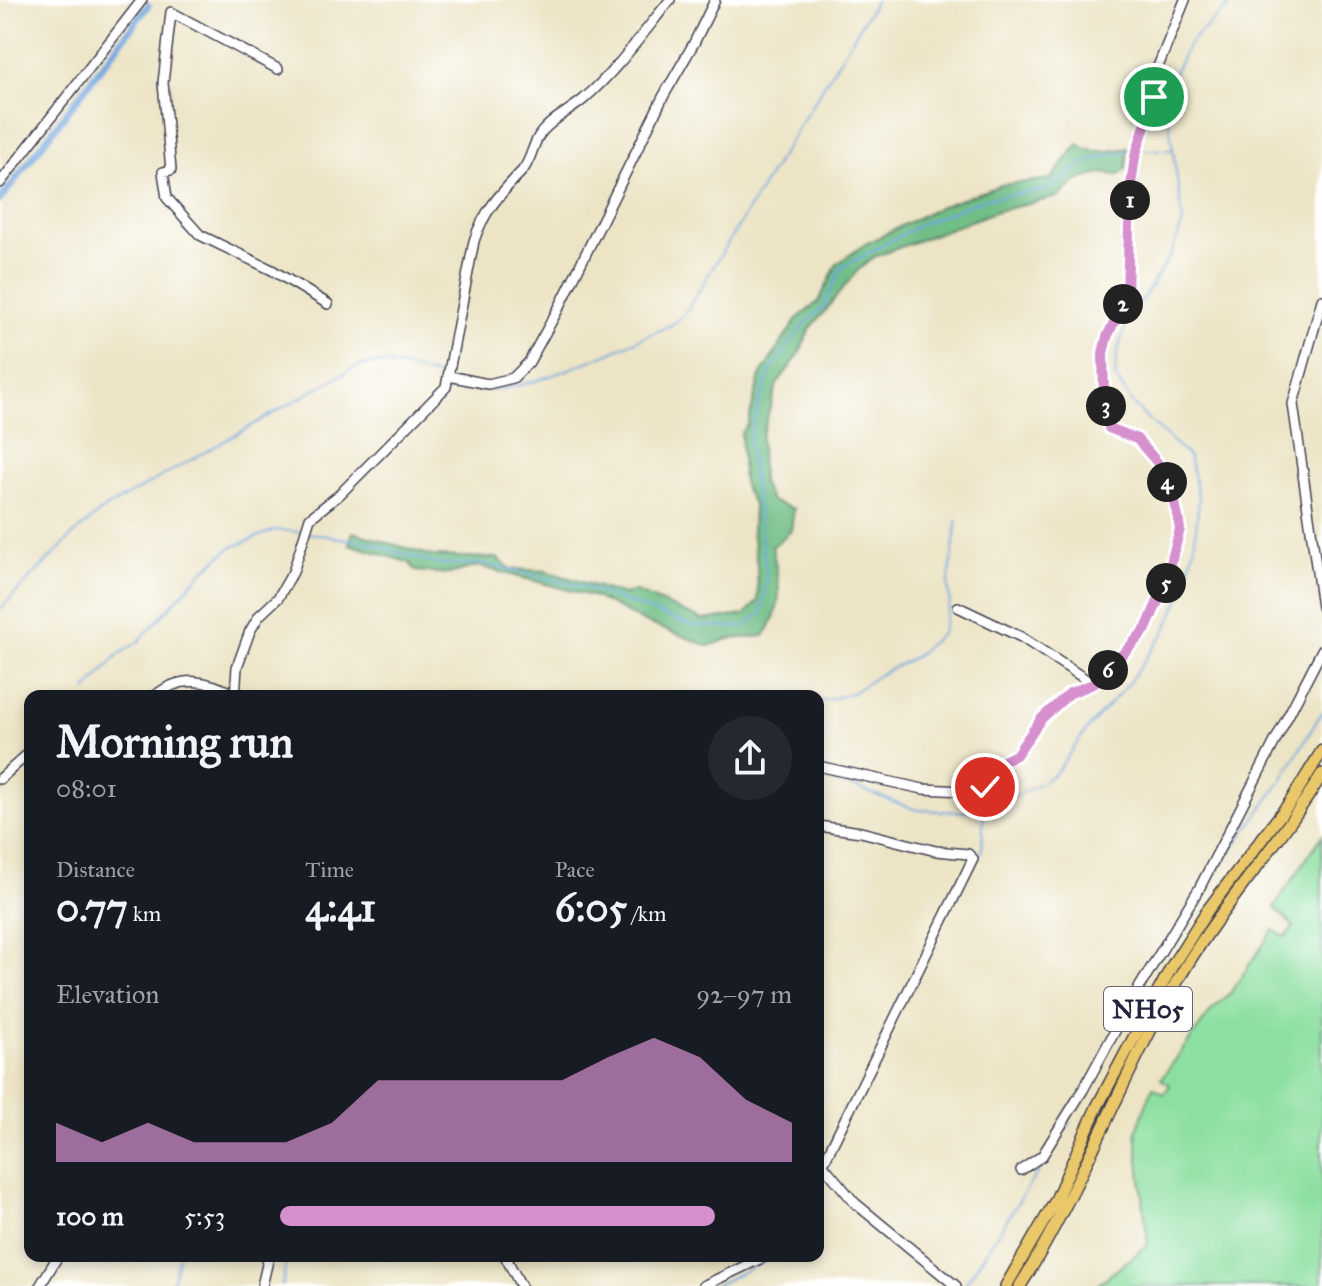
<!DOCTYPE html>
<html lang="en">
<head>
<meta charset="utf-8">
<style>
	body { margin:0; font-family:"IM FELL Great Primer",serif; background:#242831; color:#f1f3f6; height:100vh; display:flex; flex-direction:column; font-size:30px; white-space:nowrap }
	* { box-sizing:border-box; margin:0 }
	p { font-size:26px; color:#9ea1a6 }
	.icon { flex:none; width:44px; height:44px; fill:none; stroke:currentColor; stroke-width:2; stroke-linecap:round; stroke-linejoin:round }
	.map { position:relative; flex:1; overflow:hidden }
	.details { position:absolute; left:24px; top:690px; width:800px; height:572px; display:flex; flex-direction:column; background:#171b24; border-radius:16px; box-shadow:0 4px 12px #0003 }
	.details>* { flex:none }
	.pin { position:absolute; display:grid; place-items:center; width:68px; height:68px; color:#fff; margin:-34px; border:4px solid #fff; border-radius:50%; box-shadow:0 2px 8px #0007 }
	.km { position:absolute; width:40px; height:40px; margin:-20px; border-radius:50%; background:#222; color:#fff; font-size:22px; line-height:40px; text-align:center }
	.round { display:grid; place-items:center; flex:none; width:84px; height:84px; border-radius:42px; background:#242831 }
	.headline { display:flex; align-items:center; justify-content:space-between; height:136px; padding:0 32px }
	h1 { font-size:44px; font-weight:800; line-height:60px }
	.metrics { display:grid; grid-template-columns:repeat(3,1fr); gap:12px; height:136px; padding:8px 32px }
	.metrics div { display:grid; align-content:center }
	.metrics b { font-size:40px; font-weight:800 }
	.metrics small { font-size:22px; font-weight:400 }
	.metrics p { font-size:22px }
	.chart { height:224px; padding:16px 32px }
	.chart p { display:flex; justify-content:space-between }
	.chart svg { width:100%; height:144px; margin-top:8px; fill:#d690ce; opacity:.7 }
	ul { padding:0 32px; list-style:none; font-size:26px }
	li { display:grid; grid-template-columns:128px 96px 1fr; align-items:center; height:60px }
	li i { height:20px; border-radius:10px; background:#d690ce }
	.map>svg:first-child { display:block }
</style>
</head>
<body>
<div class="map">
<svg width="1322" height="1286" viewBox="0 0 1322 1286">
	<rect width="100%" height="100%" fill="#fff"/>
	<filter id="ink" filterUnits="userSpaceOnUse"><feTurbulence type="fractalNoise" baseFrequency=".0125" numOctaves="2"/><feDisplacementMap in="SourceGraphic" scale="16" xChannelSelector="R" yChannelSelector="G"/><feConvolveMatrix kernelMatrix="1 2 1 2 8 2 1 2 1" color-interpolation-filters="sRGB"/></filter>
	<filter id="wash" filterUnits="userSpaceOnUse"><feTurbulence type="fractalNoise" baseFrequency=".006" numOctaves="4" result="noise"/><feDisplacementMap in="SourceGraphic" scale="32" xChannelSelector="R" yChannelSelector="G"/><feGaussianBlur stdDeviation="1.8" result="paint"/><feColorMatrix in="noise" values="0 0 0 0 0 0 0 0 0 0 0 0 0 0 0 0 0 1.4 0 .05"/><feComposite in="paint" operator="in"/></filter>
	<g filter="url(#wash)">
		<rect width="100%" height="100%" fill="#ece4c5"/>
		<path fill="#8cdfa0" stroke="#57806e" stroke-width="2" d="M1322,836V1286H1096L1148,1245L1136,1132L1153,1087L1164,1094L1170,1085L1161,1079L1212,1010L1231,992L1273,930L1285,937L1294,927L1274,907Z"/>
		<path fill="#71be86" stroke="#4a7060" stroke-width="2" d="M1078,144C1093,155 1110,151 1128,148L1126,169L1119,175L1100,173L1077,181L1058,197L997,211L874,257L857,271L810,329L798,356L777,384L761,438L762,483L771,501L794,509L791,531L772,547C779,581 786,605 764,636L729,639L709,646L647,623L595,597L478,566L449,574L415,571L410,563L349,544L353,532L432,556L497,558L511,569L546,571L624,595L634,591L703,620L744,615L758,601L757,565L752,532L753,504L743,485L741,433L748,424L760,376L797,319L819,301L837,264L865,244L939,207L1001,185L1051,179Z"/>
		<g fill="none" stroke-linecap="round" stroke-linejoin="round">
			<path stroke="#6fa5dd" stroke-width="2" d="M1143,150H1173
				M452,381C461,384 472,389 482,390C528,393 626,345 671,325L684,315L876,0
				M308,533L366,542L436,564H486L584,587L693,626L743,627L761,614L767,579L749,444L758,405L770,372L799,330L824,306L841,268L923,223L984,199L1049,189L1087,161L1130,151
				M0,609L74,534L104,509L355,367C386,358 415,370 445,379
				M86,691L117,656L138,642L202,572L230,548L275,530L301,532
				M818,702L852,693L879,675L916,656L942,633L950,602L948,587L957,520
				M818,778L854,787L917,810L962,812L1006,802L1054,775L1089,727L1127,685L1164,633L1185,588L1194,548L1199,499L1189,457L1133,405L1115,376L1117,354L1125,327L1171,254L1183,222L1168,114L1171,78L1190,42L1235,0
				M976,860L982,849L984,808
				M1206,886L1280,783L1322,712
				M171,1286L179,1256
				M282,1286L287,1256
				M714,1286L765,1261
				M964,1286L1070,1122"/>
			<path stroke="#6fa5dd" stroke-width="7" d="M0,200L148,6"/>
		</g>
	</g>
	<g filter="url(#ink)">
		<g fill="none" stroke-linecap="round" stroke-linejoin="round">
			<g stroke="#403f50" stroke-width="12">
				<path id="minor" d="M278,69L171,12L163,83L171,170L163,172L167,198L200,235L272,270L328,304
					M0,183L142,0
					M1322,300L1293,404L1322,607
					M449,376L488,384L513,378L529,362L561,304L663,97L694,43L715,0
					M958,607L1021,637L1093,684
					M155,696C181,674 208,680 235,695
					M235,696L237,667L250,631L259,616L278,598L293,572L310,518L339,495L446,387L474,241C483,212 501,193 522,171C532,160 532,144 541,133C552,118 572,110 585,98C617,70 643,33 670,0
					M818,766L923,789L963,791L985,787L990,768L1016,755L1041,719L1070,693L1093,684L1109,669L1146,629L1166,582L1180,529L1174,497L1157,462L1137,439L1109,428L1104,396L1103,353L1107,337L1127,295L1128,235L1135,157L1154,97L1155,74L1185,0
					M0,779L30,752
					M818,826L861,832L936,851L968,854L973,859L818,1174
					M818,1159L855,1203L956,1286
					M1021,1170L1042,1156L1083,1090L1134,996L1200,887L1322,650
					M505,1256L521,1286
					M40,1286L58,1256
					M262,1286L269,1256
					M703,1286L766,1256"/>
			</g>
			<g stroke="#403f50" stroke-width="14">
				<path id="major" d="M1006,1286L1055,1202L1097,1107L1172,966L1207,911L1291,801L1322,751
					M1020,1286C1084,1184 1123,1070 1185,968C1226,900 1281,842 1322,774"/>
			</g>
			<use href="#minor" stroke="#fff" stroke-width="9"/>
			<use href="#major" stroke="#eac769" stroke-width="11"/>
		</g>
	</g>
	<g fill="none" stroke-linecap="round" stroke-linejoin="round" filter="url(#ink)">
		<g stroke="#fff" stroke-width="16">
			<path id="route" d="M985,787L990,768L1016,755L1041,719L1070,693L1093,684L1109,669L1146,629L1166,582L1180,529L1174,497L1157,462L1137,439L1109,428L1104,396L1103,353L1107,337L1127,295L1130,192L1135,157L1154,97"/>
		</g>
		<use href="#route" stroke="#d690ce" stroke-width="10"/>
	</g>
	<g text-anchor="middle" stroke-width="6" stroke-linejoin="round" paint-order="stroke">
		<rect fill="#fff" stroke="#646476" stroke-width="2" x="1104" y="987" width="88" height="44" rx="6"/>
		<g font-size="26" font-weight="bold" fill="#22223b">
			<text x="1148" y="1018">NH05</text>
		</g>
	</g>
</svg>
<div class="pin" style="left:1154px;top:97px;background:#1e9e55"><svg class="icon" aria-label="arrive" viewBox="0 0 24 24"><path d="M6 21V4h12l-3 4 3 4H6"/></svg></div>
<div class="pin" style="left:985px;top:787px;background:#d93025"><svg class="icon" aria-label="check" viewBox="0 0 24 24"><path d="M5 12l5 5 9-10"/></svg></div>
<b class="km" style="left:1130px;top:200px">1</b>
<b class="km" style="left:1123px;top:304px">2</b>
<b class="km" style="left:1106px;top:406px">3</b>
<b class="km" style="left:1167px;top:482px">4</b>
<b class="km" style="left:1166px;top:583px">5</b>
<b class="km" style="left:1108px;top:670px">6</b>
<section class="details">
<div class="headline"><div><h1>Morning run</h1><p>08:01</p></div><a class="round"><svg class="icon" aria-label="share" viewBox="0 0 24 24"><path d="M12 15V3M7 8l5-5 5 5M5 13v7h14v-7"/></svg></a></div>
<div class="metrics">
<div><p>Distance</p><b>0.77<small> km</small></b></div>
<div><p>Time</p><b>4:41</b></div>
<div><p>Pace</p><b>6:05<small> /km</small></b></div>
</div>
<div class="chart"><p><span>Elevation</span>92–97 m</p>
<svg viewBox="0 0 160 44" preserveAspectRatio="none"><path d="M0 44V32L10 38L20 32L30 38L40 38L50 38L60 32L70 19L80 19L90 19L100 19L110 19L120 12L130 6L140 12L150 25L160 32V44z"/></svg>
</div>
<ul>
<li><b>100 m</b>5:53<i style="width:85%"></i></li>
</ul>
</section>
</div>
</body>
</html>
